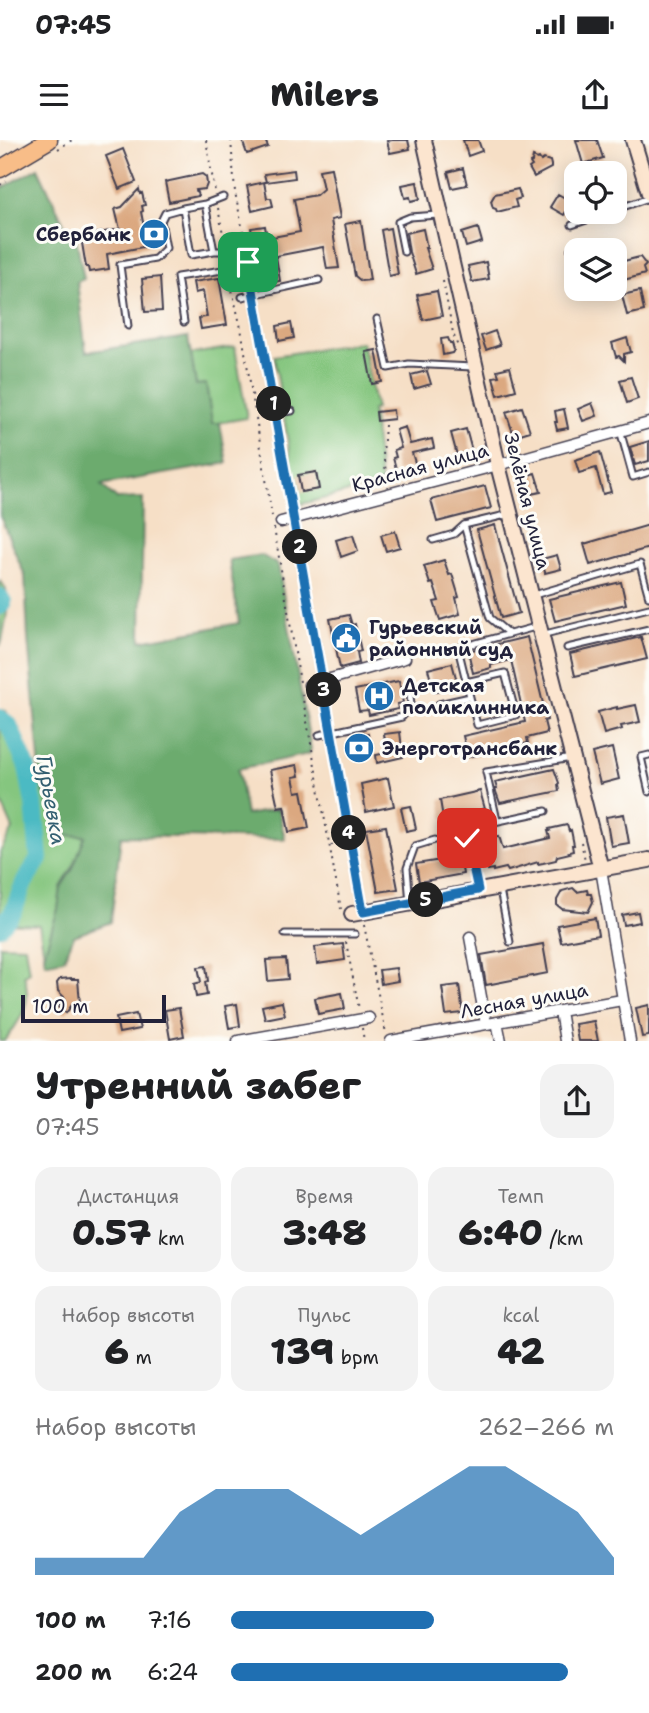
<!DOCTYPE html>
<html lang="ru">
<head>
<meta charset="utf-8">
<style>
	body { margin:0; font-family:"Shantell Sans",sans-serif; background:#f2f2f2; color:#202124; height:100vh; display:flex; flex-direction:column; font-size:26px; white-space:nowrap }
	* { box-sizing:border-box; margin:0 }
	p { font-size:23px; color:#757577 }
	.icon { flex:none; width:38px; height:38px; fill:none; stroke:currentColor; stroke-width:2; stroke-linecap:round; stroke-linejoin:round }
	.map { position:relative; height:901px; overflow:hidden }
	.sheet { display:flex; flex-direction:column; background:#fff; flex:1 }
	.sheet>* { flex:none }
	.fabs { position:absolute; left:564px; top:21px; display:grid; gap:14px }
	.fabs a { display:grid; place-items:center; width:63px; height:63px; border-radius:14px; background:#fff; box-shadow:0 4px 18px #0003; font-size:35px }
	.scale { position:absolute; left:21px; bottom:18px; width:145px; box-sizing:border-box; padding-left:7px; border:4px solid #22223b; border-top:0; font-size:19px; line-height:24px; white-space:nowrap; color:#22223b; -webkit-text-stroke:5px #fdfcf7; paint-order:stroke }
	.pin { position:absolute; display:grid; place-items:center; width:60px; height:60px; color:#fff; margin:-30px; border-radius:14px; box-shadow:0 4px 10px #0006 }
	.km { position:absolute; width:35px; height:35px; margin:-18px; border-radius:50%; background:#222; color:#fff; font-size:19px; line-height:35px; text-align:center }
	.round { display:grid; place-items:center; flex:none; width:74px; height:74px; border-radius:21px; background:#f2f2f2 }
	.headline { display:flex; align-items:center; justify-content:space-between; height:119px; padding:0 35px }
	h1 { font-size:38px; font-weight:800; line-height:52px }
	.stats { display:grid; grid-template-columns:repeat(3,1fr); gap:10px; height:119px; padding:7px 35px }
	.stats div { display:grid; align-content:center; border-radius:18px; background:#f2f2f2; text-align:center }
	.stats b { font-size:35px; font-weight:800 }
	.stats small { font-size:19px; font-weight:400 }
	.stats p { font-size:19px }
	.chart { height:196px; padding:14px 35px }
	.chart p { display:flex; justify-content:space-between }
	.chart svg { width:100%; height:126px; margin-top:7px; fill:#1f6fb2; opacity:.7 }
	ul { padding:0 35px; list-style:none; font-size:23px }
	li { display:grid; grid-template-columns:112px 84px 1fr; align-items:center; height:52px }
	li i { height:18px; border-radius:9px; background:#1f6fb2 }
	.status { display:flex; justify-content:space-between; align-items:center; height:49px; padding:0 35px; background:#fff; direction:ltr }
	.status svg { height:19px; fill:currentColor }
	header { display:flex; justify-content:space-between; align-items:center; height:91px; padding:0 35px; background:#fff; font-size:32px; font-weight:800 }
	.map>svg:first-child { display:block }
</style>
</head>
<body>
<div class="status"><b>07:45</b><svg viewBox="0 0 49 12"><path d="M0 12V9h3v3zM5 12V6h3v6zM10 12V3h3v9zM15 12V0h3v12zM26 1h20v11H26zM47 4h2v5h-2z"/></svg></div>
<header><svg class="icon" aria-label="menu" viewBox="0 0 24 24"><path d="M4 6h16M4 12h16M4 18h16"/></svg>Milers<svg class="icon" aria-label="share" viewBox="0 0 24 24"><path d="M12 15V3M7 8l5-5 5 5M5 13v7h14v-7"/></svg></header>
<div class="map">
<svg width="649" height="901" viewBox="0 0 649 901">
	<rect width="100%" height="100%" fill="#fdfcf7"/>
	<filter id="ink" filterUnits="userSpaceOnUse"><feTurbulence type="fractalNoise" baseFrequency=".0143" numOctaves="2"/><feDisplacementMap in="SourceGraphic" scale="14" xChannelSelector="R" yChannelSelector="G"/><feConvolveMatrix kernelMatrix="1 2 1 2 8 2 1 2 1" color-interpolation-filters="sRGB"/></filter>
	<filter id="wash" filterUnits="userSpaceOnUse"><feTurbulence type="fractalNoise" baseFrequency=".00686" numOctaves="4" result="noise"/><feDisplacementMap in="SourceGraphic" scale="28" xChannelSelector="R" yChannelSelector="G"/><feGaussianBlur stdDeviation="1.57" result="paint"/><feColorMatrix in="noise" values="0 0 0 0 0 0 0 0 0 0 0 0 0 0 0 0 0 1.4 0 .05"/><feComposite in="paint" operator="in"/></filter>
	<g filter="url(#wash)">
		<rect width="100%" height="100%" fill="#f6dfc6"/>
		<path fill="#85c67f" stroke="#54745d" stroke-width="2" d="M362,202L376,269L372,270L381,344L298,365L274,216Z
			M235,207L247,278L212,284L206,244L196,245L191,214Z
			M0,441C15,453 4,484 2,502L0,506Z
			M0,570L6,571L41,641L85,695V697L74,725L61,748L59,766L44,814L39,785L0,783V712L13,689L0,659Z
			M0,805L25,806L29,832L24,835C33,863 21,879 5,901H0Z"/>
		<path fill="#6cab6e" stroke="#476654" stroke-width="2" d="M38,28L71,99L76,97L84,139L77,142L86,212L188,197L196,245L206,244L212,283H220L227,323L101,345L117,359L143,358L141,501L239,483L229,420L261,415L278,425L311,609L309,614L238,629L246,675L278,669L285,699L121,696L111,782L74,796L64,819L45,823L44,815L58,769L61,747L73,728L85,696L58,695L41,642L28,499L25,436L0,376V49Z"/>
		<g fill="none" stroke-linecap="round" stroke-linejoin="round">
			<path stroke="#4cbac3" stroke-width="18" d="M0,457L3,462L0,466
				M0,578L9,585L27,627L34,664L39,719L24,743L13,772L0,787"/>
		</g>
		<g id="blocks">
			<path fill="#dba880" d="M242,0H265L268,7L247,14Z
				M392,0H408L410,9L390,13L387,1Z
				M463,0H478L482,11L468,16Z
				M576,0H597L603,18L583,24Z
				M123,9L136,42L119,49L106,16Z
				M533,17L537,19L539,18L541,21L544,19L550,21L551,25V28L534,37L529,28L532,26L530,23L532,22Z
				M331,28L340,78L331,80L339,128L327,129L323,107L276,116L280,141L261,144L251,88L265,86L267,98L300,92L294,59L316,55L323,49L319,30Z
				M463,28L467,45L452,48L448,32Z
				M294,30L295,38L266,42L264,34Z
				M202,34L206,37L207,44L205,49L196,50L198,56L169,62L165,42Z
				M264,42L267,58H271L273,66L252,71L247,46Z
				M417,42L420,59L411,61L410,57L405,58L402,45Z
				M139,49L140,54L142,53L145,65L142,66L143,71L141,72L144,87L150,86L153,105L107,114L109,129L89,132L88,127H86L82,103L89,95L120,89L115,69L122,67Z
				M518,49L521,58L515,60L517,67L497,72L496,69L493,68L491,61L495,54Z
				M558,54L572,62L564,75L550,67Z
				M361,81L370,140L361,141L355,136L345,84Z
				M390,88L398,134L389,136L381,90Z
				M478,88L482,102L466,107L462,93Z
				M423,89L427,108H425L432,129L416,134L409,112L406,93Z
				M596,100L599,110H567V108Z
				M640,117L646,125L643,128L645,134L624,140L620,122Z
				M486,122L489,139L472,142L468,126Z
				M160,137L162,171L145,172L142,139Z
				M219,138L227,185L201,189L199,178L207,177L203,151L195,153L193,142Z
				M437,151L442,176L423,180L417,155Z
				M640,151L644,171L627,175L622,155Z
				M291,183L294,198L279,201L277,186Z
				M495,191L500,205L486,210L481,196Z
				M448,198L450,203H452L454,210L452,213L443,215L441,199Z
				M627,198L631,212L624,214V221L619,216L616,217L612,203Z
				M376,210L382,242L372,244L366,212Z
				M510,227L516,250L498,255L493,237L499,236L497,230Z
				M427,231L431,244L414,249L411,235Z
				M631,237L638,259L627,263L620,240Z
				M592,263L597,276L583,281L578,269Z
				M522,267L530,291L514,296L506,272Z
				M564,269L568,288L557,290L555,282H557L555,271Z
				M393,270L394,279L377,281L376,272Z
				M405,287L410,304L432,299L434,308L412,313L416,326L397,332L393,318L396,317L394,310L401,308L396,290Z
				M466,289L472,311L457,315L451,293Z
				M649,301V321L635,325L630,307Z
				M600,312L611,352L603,354L596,328L579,333L575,320Z
				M316,332L319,349L301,352L298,335Z
				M535,333L541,352L531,354L525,336Z
				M485,346L491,368L437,382L431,360Z
				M495,385L519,473L501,478L477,390Z
				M649,385V408L590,425L584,404Z
				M395,391L400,407L386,411L381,395Z
				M353,395L358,411L341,417L336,400Z
				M557,415L561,429L545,433L542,419Z
				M444,420L449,435L452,434L459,457L456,458L460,474L440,480L434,462L439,461L433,443L430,444L424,426Z
				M621,442L626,464L555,481L549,459Z
				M349,475L352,485L355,484L361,511L357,512L359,523L340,528L330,479Z
				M527,497L547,580L544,581L547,593L527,598L528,603L468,617L463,596L525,582L511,520L491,525V528L473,533L468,511Z
				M641,497L647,519L575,536L570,514Z
				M452,523L458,545L434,552L428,529Z
				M399,541L403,563L397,564L398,569L369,575L368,570L359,571L355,550Z
				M636,565L640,582L621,586L622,589L604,594L598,572L617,567V569Z
				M364,592V595L368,594L371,615L356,618L355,612H350L348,604L354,603L352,597L356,596L355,593Z
				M400,592L403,617L377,623L376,615L387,613L384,594Z
				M612,608L619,639L600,644L592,613Z
				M297,625L299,636L293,637L296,652L302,651L309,688L289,692L284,666L278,667L270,630Z
				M554,629L559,643L558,644L559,651L500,663L495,649H497L495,642Z
				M388,638L394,666L366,672L361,644Z
				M480,651L485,669H482V671L447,679V677L443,678L440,660Z
				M411,666L416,689L406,691L401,668Z
				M624,674L629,703L611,706L606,677Z
				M567,685L569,691L571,690L574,705H572L573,711L569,712L570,713L557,716L556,720L543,723L538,724V722L508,731L506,728L493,731V729L488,730L482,713L481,709L483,708L481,700L499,696L503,709L550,698L548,691H550L549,689Z
				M386,686L398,749L378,752L366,689Z
				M460,717L463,734L419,742L416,724Z
				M573,748L577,752L587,750L588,754H591L593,762L588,772L562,769L557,765V760L562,751Z
				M638,772L640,782L624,785L622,775Z
				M595,778L598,795L561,802L557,785Z
				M343,804L345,820L317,824L315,807Z
				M543,804L548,833L486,845L481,815Z
				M286,819L288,839L268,841L266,820Z
				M206,826L208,841L205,842L207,855L196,857L194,844L201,842L198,827Z
				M396,828L398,841L381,844L379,830Z
				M71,838V839H78L80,864L72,865L66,873L58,867L65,858L58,851L57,843L60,839Z
				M459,845L463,873L446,875L442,847Z
				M342,853L345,869L318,874L315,858Z
				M282,862L285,875L265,879L262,866Z
				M237,864L240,886L229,888L225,866Z
				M649,865V896L642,897L636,868Z
				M179,868L184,896L170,899L165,870Z
				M136,874L140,889L119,893L116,878Z
				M594,881L598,901H578L575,884Z"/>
		</g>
	</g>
	<g filter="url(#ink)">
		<use href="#blocks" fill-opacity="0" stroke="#423e50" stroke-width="2"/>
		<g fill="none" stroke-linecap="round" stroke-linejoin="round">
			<g stroke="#423e50" stroke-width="9">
				<path id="lane" d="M223,57L205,64L183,68L191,115L214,111H233
					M205,64L214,111
					M614,70L649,58
					M572,85L610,72
					M404,112L398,82L410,77L438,75
					M242,157L319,140
					M377,179L388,228L409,224L473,227
					M184,182L177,137L236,128
					M128,186L120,125L155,119L166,108L161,81L165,73L183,68
					M263,274L292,271
					M620,290L633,337L649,332
					M433,400L454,394L464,385
					M534,455L640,424L649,457
					M509,494L490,478L464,385L510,374
					M541,495L649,468
					M567,508L649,489
					M466,542L505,533L516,575L477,585L470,557
					M439,564L470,557L458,508L539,486
					M319,595L402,577L411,566L409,543
					M649,615L641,617L649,652
					M497,680L486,632L572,618
					M478,750L467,698L471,687L546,671
					M500,750L510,802
					M410,763L407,728L415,706L435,700
					M285,794H355"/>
			</g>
			<g stroke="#423e50" stroke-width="13">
				<path id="street" d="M281,382L498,325L649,283
					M309,545L405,518
					M601,729L630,901
					M470,797L486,884
					M560,871L565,901
					M497,882L501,901
					M238,901L369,878
					M391,901L622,860"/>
			</g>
			<g stroke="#423e50" stroke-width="18">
				<path id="secondary" d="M424,0L498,325L601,729
					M633,0L649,53
					M352,774L649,720"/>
			</g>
			<g stroke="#423e50" stroke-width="19">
				<path id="primary" d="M0,29L49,0"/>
			</g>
			<path stroke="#423e50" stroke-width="2" stroke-dasharray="2 5" stroke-linecap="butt" d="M206,0L215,52
				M231,0L235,52L254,145
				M58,9L72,0
				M0,45L6,41
				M218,68L225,104
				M229,137L241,188L255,272
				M443,141L453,193L458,207
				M257,161L274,266
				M256,278L272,376
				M277,282L293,369
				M385,285L383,315L388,342
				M274,388L300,542
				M297,389L321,531
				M325,551L330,583
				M302,554L341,769
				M333,599L361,759
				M581,702L585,720
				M331,705L349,702
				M364,785L386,893
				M346,802L359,869
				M362,888L364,901"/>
			<use href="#lane" stroke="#fff" stroke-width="5"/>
			<use href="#street" stroke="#fff" stroke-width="10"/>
			<use href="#secondary" stroke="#fce5cf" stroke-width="14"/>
			<use href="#primary" stroke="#f8bd88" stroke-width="16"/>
		</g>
	</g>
	<g fill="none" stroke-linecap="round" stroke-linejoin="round" filter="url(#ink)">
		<g stroke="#fff" stroke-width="14">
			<path id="route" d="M248,122L363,772L478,750L467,698"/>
		</g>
		<use href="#route" stroke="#1f6fb2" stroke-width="9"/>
	</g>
	<defs>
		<g id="bank-disc" transform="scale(1.575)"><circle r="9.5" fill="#1f6fb2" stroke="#fdfcf7"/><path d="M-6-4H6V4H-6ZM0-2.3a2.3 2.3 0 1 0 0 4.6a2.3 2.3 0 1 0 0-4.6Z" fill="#fff"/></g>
		<g id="civic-disc" transform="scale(1.575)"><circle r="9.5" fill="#1f6fb2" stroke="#fdfcf7"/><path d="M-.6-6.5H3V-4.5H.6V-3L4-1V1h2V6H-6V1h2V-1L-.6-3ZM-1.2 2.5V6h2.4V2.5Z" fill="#fff"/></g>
		<g id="hospital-disc" transform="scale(1.575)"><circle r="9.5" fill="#1f6fb2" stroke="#fdfcf7"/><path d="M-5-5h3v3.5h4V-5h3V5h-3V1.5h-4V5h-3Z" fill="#fff"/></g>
	</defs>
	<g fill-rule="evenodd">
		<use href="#bank-disc" x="154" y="94"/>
		<use href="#civic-disc" x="346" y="498"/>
		<use href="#hospital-disc" x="379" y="556"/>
		<use href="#bank-disc" x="359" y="608"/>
	</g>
	<g text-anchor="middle" stroke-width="6" stroke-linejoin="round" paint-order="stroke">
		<g font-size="19" font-weight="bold" fill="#22223b" stroke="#fdfcf7" text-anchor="start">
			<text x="131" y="101" text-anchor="end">Сбербанк</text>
			<text x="369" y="494">Гурьевский<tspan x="369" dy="22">районный суд</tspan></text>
			<text x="402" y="552">Детская<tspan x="402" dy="22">поликлинника</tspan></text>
			<text x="382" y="615">Энерготрансбанк</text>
		</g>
		<g font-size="19" fill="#22223b" stroke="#fdfcf7">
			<text transform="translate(420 327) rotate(-15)" y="7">Красная улица</text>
			<text transform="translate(528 361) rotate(76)" y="7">Зелёная улица</text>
			<text transform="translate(524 860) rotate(-10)" y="7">Лесная улица</text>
		</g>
		<g font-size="21" font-style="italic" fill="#335f71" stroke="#fdfcf7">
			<text transform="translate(51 660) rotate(80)" y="7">Гурьевка</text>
		</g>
	</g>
</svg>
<div class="fabs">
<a><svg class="icon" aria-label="locate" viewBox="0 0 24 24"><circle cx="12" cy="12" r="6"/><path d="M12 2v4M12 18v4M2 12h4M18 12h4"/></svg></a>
<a><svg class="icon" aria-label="layers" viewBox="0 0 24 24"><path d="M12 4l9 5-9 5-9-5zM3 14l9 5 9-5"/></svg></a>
</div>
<div class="scale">100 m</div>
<div class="pin" style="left:248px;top:122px;background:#1e9e55"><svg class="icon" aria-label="arrive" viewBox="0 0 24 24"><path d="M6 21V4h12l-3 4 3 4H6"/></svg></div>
<div class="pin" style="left:467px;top:698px;background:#d93025"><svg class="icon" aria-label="check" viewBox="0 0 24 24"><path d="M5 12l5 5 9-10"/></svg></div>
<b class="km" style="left:274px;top:264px">1</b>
<b class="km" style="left:300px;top:407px">2</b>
<b class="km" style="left:324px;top:550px">3</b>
<b class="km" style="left:349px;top:693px">4</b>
<b class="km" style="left:426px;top:760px">5</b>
</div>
<section class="sheet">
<div class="headline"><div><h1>Утренний забег</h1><p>07:45</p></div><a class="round"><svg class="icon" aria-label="share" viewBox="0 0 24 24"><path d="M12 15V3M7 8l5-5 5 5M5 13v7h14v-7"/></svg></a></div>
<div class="stats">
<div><p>Дистанция</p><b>0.57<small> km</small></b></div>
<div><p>Время</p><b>3:48</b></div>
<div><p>Темп</p><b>6:40<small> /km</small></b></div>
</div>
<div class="stats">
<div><p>Набор высоты</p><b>6<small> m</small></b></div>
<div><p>Пульс</p><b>139<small> bpm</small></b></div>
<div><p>kcal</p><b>42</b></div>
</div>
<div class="chart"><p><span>Набор высоты</span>262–266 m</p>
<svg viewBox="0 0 160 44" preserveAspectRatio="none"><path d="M0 44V38L10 38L20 38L30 38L40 22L50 14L60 14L70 14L80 22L90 30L100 22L110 14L120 6L130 6L140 14L150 22L160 38V44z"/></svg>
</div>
<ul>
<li><b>100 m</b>7:16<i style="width:53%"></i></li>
<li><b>200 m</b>6:24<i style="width:88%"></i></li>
</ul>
</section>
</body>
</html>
